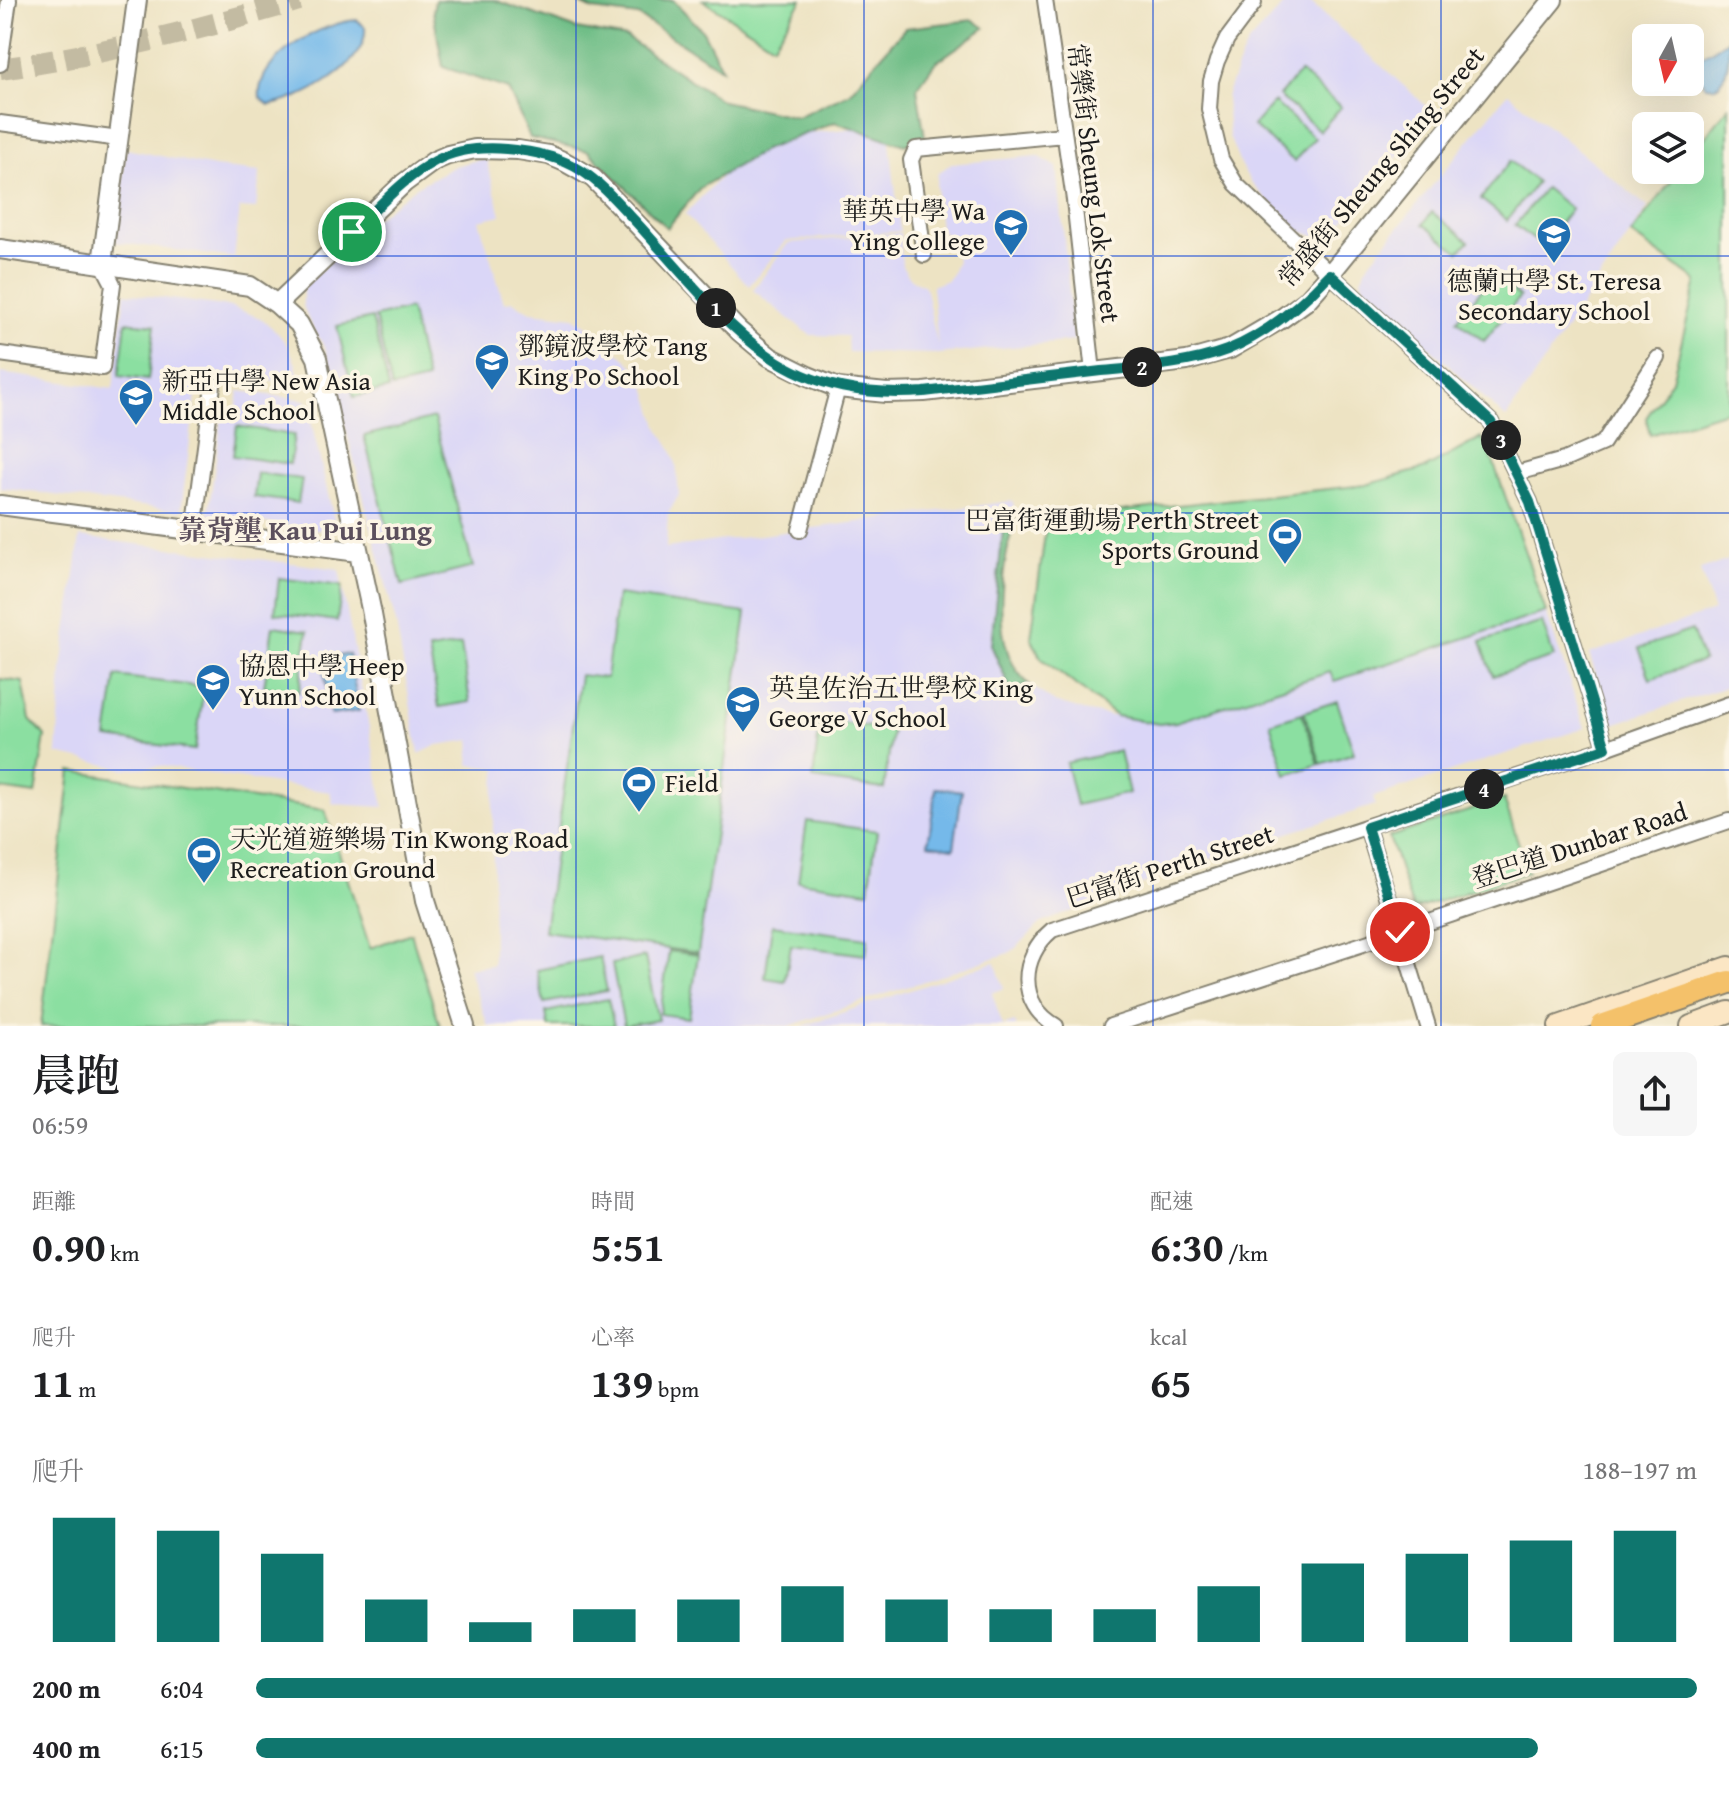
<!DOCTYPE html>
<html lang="zh-TW">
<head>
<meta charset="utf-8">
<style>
	body { margin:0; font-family:"Gentium Book Plus","Noto Serif TC",serif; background:#f6f6f6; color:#202124; height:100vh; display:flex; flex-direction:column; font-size:30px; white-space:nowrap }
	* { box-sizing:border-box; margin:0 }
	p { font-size:26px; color:#757577 }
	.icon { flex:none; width:44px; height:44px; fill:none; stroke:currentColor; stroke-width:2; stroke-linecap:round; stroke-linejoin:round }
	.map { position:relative; height:1026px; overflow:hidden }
	.panel { display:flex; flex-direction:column; background:#fff; flex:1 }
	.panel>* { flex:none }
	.needle { width:52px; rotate:188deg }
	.buttons { position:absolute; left:1632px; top:24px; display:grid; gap:16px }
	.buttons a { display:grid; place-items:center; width:72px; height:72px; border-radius:12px; background:#fff; box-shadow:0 8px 32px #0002; font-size:40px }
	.pin { position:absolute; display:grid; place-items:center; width:68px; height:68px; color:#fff; margin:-34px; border:4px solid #fff; border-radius:50%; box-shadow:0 2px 8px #0007 }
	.km { position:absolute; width:40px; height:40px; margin:-20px; border-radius:50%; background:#222; color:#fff; font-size:22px; line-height:40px; text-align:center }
	.round { display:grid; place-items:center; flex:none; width:84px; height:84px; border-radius:12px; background:#f6f6f6 }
	.overview { display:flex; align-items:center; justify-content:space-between; height:136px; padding:0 32px }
	h1 { font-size:44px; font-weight:600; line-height:60px }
	.stats { display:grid; grid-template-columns:repeat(3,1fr); gap:12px; height:136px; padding:8px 32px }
	.stats div { display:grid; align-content:center }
	.stats b { font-size:40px; font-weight:600 }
	.stats small { font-size:22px; font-weight:400 }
	.stats p { font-size:22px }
	.chart { height:224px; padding:16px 32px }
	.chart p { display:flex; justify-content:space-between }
	.chart svg { width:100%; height:144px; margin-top:8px; stroke:#0f766e; stroke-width:6 }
	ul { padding:0 32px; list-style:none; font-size:26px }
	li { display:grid; grid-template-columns:128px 96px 1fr; align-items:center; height:60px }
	li i { height:20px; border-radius:10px; background:#0f766e }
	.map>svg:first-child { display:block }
</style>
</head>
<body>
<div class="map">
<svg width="1729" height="1026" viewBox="0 0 1729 1026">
	<rect width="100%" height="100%" fill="#fcf5e5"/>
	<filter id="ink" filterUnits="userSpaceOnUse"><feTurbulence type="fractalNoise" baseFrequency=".0125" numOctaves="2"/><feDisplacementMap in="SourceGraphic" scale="16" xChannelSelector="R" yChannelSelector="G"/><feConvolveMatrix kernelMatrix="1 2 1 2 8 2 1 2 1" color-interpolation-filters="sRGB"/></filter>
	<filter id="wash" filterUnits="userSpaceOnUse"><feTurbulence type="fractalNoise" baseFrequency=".006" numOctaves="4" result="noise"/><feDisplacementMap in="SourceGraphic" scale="32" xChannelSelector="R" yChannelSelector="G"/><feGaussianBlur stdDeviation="1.8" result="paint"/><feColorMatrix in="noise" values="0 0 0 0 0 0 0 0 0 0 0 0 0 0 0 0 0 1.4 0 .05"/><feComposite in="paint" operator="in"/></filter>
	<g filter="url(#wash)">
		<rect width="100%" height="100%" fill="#ede3c3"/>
		<path fill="#dad6f7" d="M1288,0H1308L1434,113L1339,226L1331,234L1320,238L1295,229L1252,184L1240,164L1229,136L1226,97L1240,60L1249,42Z
			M1508,93L1648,207L1506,418L1372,294L1364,286L1362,277L1366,267Z
			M888,125L900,231L786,241L749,286L685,214L759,138Z
			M126,149L214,167L260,172L256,209L240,208L234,258L115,242Z
			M1038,156L1057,167L1074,341L939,354L848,352L847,336L810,335L753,290L788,243L900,233L902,266L912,280L925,286L938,347L932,286L947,280L952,274L957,260L954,245L940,228L936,185L938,173L951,164Z
			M486,158L501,215L479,220L504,303L512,301L531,312L574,317L602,337L642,374L659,429L671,448L676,464L679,495L668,514L666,548L1013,501L1015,518L1003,530L991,645L1012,691L1029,684L1054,702L1088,712L1159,724L1176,722L1331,672L1334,681L1546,612L1585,728L1373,797L1375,805L1220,855L1041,923L1012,952L789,1026H488L468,968L493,965V804L497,768L469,765L471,740L437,745L419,754L396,623L325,348L309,321L303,305V288L358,232L416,187L455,166Z
			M125,293L232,307L260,318L276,331L288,346L296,365L300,384L199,371L181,511L0,488V373L113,389Z
			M239,391L306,400L335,524L329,531L208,515L222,417L235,418Z
			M80,537L339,569L384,807L333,804L330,792L161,766L125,769L57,754L62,669Z
			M1729,560V686L1613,724L1589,654L1714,611L1700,570Z
			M995,962L1004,988L992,993L1003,1026L1015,1022L1016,1026H802Z"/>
		<path fill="#8bdfa1" stroke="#547e5e" stroke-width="2" d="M703,0H802L773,45Z
			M1300,72L1341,107L1320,131L1279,96Z
			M1274,102L1315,138L1294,161L1253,126Z
			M1729,106V410L1650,435L1646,418L1672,380L1697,281L1631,234L1680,170H1690V157Z
			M1510,161L1537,182L1507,220L1481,199Z
			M1545,188L1571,209L1542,246L1515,225Z
			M1432,212L1469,241L1459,252L1423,224Z
			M1493,275L1520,297L1484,341L1457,320Z
			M410,309L427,380L392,388L375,317Z
			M372,318L389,389L354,397L337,326Z
			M126,322L155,325L148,380L119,376Z
			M434,418L473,567L402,585L364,436Z
			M237,426L294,435L290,464L233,456Z
			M1481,438L1488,447L1546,612L1334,681L1330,672L1176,722L1159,724L1116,716L1041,658L1031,638L1047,519L1366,485L1426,468Z
			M257,473L302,479L298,503L254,497Z
			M279,578L342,586L337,621L275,613Z
			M617,595L746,613L698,953L544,931L580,675L606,678Z
			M1542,622L1554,657L1493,676L1481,642Z
			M273,626L308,631L299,692L264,687Z
			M1692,630L1703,661L1650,679L1639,648Z
			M461,645L470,702L439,707L429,650Z
			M116,676L204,687L195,750L107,738Z
			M0,679L23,682L30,720L45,736L36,794L0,789Z
			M1337,701L1354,753L1321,764L1304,712Z
			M1302,713L1319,764L1286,775L1270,723Z
			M820,720L892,730L884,789L813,779Z
			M1119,751L1129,793L1076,805L1066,763Z
			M71,771L325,810L370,948L411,933L440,1026H41Z
			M1504,799L1528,872L1413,910L1389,837Z
			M807,821L877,831L869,891L798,881Z
			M772,925L868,938L866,955L791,945L785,981L765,978Z
			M669,951L698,955L689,1018L660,1014Z
			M600,957L607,991L544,1003L537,970Z
			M645,957L658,1020L624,1026L612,964Z
			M608,999L614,1026H548L546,1012Z"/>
		<path fill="#70be87" stroke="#466d52" stroke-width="2" d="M435,0H494L577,29L627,38L722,101L797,117L849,93L905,28L973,20L985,28L935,63L917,88L925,137L905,145L835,122L766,149L700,188L667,228L588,151L530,138L508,89L443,67L433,11Z
			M573,0H673L703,31L722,69L638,16L593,10Z
			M1015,518C1002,566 987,649 1029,684L1011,691L991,645L1003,530Z"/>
		<path fill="#74b9ea" stroke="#486a83" stroke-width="2" d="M357,20L365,27C369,65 301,101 269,105L260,98C255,58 323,22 357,20Z
			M1729,39C1729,56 1729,75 1716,87L1706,86L1690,64Z
			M349,654L359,711L331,715L322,659Z
			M936,788L962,791L954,848L928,844Z"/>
	</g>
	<g filter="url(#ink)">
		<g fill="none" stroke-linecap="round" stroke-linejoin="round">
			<path stroke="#c3bba2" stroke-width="22" stroke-dasharray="22 11" stroke-linecap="butt" d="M0,69C101,55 201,29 299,0"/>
			<g stroke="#848070" stroke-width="18">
				<path id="minor" d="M1045,0L1074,200L1093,372
					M1254,3L1227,39L1217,61L1211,81L1209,109L1221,159L1236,184L1330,274L1491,422L1530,502L1606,748
					M0,64L9,0
					M0,123L119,139
					M924,255L911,160L916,149L1064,135
					M0,354L102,368L113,284L102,263
					M1517,473L1564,460L1603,443L1658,358
					M800,530L838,388
					M194,531L213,385
					M1367,827L1428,1026
					M1056,1026C1017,1003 1020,957 1052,930L1606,748L1729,704
					M1111,1026L1400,932L1729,821"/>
			</g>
			<g stroke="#848070" stroke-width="22">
				<path id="tertiary" d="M0,249L250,286L277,304L299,324L317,358L371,609L425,901L465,1026
					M102,263L137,0
					M277,304L404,183L434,161L448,155L475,149L518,150L549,155L565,162L593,178L739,331L770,357L808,376L838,388L886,393L924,392L1187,361L1230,349L1281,319L1306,301L1330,274L1553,0
					M0,505L358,552"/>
			</g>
			<g stroke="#848070" stroke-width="24">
				<path id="secondary" d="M1559,1026L1729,967
					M1691,1026L1729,1012"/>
			</g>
			<g stroke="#848070" stroke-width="26">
				<path id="primary" d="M1602,1026L1729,982"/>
			</g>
			<use href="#minor" stroke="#fff" stroke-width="14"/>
			<use href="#tertiary" stroke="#fff" stroke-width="18"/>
			<use href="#secondary" stroke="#fbe6c4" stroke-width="20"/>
			<use href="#primary" stroke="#f4c16b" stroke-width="22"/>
		</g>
	</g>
	<g fill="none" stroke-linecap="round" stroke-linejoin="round" filter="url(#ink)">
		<g stroke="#fff" stroke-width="16">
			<path id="route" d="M352,232C378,208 403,178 435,161C457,149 482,147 506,149C533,151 559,156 582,171C602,184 618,203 635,221C675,264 720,322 768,355C815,388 868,396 924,392C983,385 1042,378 1101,371C1143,367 1187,365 1227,350C1267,334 1301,305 1330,274L1491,422L1530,502L1606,748L1367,827L1400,932"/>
		</g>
		<use href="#route" stroke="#0f766e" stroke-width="10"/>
	</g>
	<path fill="none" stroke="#1d4ed8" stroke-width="2" stroke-opacity="0.55" d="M288,0V1026M576,0V1026M864,0V1026M1153,0V1026M1441,0V1026M0,256H1729M0,513H1729M0,770H1729"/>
	<defs>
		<g id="school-pin" transform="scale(1.8)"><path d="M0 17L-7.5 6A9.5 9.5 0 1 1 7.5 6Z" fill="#1f6fb2" stroke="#fcf5e5"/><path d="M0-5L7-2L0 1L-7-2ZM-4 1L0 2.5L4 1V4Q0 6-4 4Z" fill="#fff"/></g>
		<g id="stadium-pin" transform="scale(1.8)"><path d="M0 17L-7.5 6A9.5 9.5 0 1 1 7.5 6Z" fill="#1f6fb2" stroke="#fcf5e5"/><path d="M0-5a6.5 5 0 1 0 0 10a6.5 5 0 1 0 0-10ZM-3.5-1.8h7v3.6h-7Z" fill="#fff"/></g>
	</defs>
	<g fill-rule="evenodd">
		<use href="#school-pin" x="1011" y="226"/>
		<use href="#school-pin" x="1554" y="234"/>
		<use href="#school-pin" x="492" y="361"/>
		<use href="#school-pin" x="136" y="396"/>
		<use href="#stadium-pin" x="1285" y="535"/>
		<use href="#school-pin" x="213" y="681"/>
		<use href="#school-pin" x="743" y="703"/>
		<use href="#stadium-pin" x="639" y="783"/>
		<use href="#stadium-pin" x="204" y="854"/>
	</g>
	<g text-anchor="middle" stroke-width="7" stroke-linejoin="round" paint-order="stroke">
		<g font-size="26" fill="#1c1c1c" stroke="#fcf5e5">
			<text transform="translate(1381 167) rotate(-50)" y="9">常盛街 Sheung Shing Street</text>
			<text transform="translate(1094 183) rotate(83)" y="9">常樂街 Sheung Lok Street</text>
			<text transform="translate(1579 845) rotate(-18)" y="9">登巴道 Dunbar Road</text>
			<text transform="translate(1170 866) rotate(-18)" y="9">巴富街 Perth Street</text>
		</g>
		<g font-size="26" fill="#1c1c1c" stroke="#fcf5e5" text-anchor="start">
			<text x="985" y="220" text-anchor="end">華英中學 Wa<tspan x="985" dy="30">Ying College</tspan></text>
			<text x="1554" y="290" text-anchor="middle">德蘭中學 St. Teresa<tspan x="1554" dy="30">Secondary School</tspan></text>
			<text x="518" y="355">鄧鏡波學校 Tang<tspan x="518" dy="30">King Po School</tspan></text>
			<text x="162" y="390">新亞中學 New Asia<tspan x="162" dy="30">Middle School</tspan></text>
			<text x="1259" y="529" text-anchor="end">巴富街運動場 Perth Street<tspan x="1259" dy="30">Sports Ground</tspan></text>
			<text x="239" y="675">協恩中學 Heep<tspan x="239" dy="30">Yunn School</tspan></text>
			<text x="769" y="697">英皇佐治五世學校 King<tspan x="769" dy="30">George V School</tspan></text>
			<text x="665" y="792">Field</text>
			<text x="230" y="848">天光道遊樂場 Tin Kwong Road<tspan x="230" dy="30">Recreation Ground</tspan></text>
		</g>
		<g font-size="28" font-weight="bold" fill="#5b4f5c" stroke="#fcf5e5">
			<text x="305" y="540">靠背壟 Kau Pui Lung</text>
		</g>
	</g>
</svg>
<div class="buttons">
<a><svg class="needle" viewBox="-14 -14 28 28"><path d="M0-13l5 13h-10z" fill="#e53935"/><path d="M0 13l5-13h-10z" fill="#757577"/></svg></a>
<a><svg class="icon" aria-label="layers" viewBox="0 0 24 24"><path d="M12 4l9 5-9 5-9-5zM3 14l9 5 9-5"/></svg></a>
</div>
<div class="pin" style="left:352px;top:232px;background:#1e9e55"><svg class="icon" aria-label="arrive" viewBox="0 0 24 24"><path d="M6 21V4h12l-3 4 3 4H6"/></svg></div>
<div class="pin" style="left:1400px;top:932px;background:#d93025"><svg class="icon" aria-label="check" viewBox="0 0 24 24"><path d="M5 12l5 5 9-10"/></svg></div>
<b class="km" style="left:716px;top:308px">1</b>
<b class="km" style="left:1142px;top:367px">2</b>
<b class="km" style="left:1501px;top:440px">3</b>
<b class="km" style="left:1484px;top:789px">4</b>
</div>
<section class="panel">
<div class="overview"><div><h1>晨跑</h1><p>06:59</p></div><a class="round"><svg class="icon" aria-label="share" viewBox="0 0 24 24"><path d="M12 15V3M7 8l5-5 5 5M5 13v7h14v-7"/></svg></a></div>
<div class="stats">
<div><p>距離</p><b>0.90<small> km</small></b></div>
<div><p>時間</p><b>5:51</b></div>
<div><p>配速</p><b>6:30<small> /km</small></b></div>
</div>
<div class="stats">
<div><p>爬升</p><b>11<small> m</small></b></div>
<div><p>心率</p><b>139<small> bpm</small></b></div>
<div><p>kcal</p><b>65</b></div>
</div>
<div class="chart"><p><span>爬升</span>188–197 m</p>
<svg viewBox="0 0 160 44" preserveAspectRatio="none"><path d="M5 44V6M15 44V10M25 44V17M35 44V31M45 44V38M55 44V34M65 44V31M75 44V27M85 44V31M95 44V34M105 44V34M115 44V27M125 44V20M135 44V17M145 44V13M155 44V10"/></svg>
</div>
<ul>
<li><b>200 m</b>6:04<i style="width:100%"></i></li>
<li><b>400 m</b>6:15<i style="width:89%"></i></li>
</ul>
</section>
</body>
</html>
